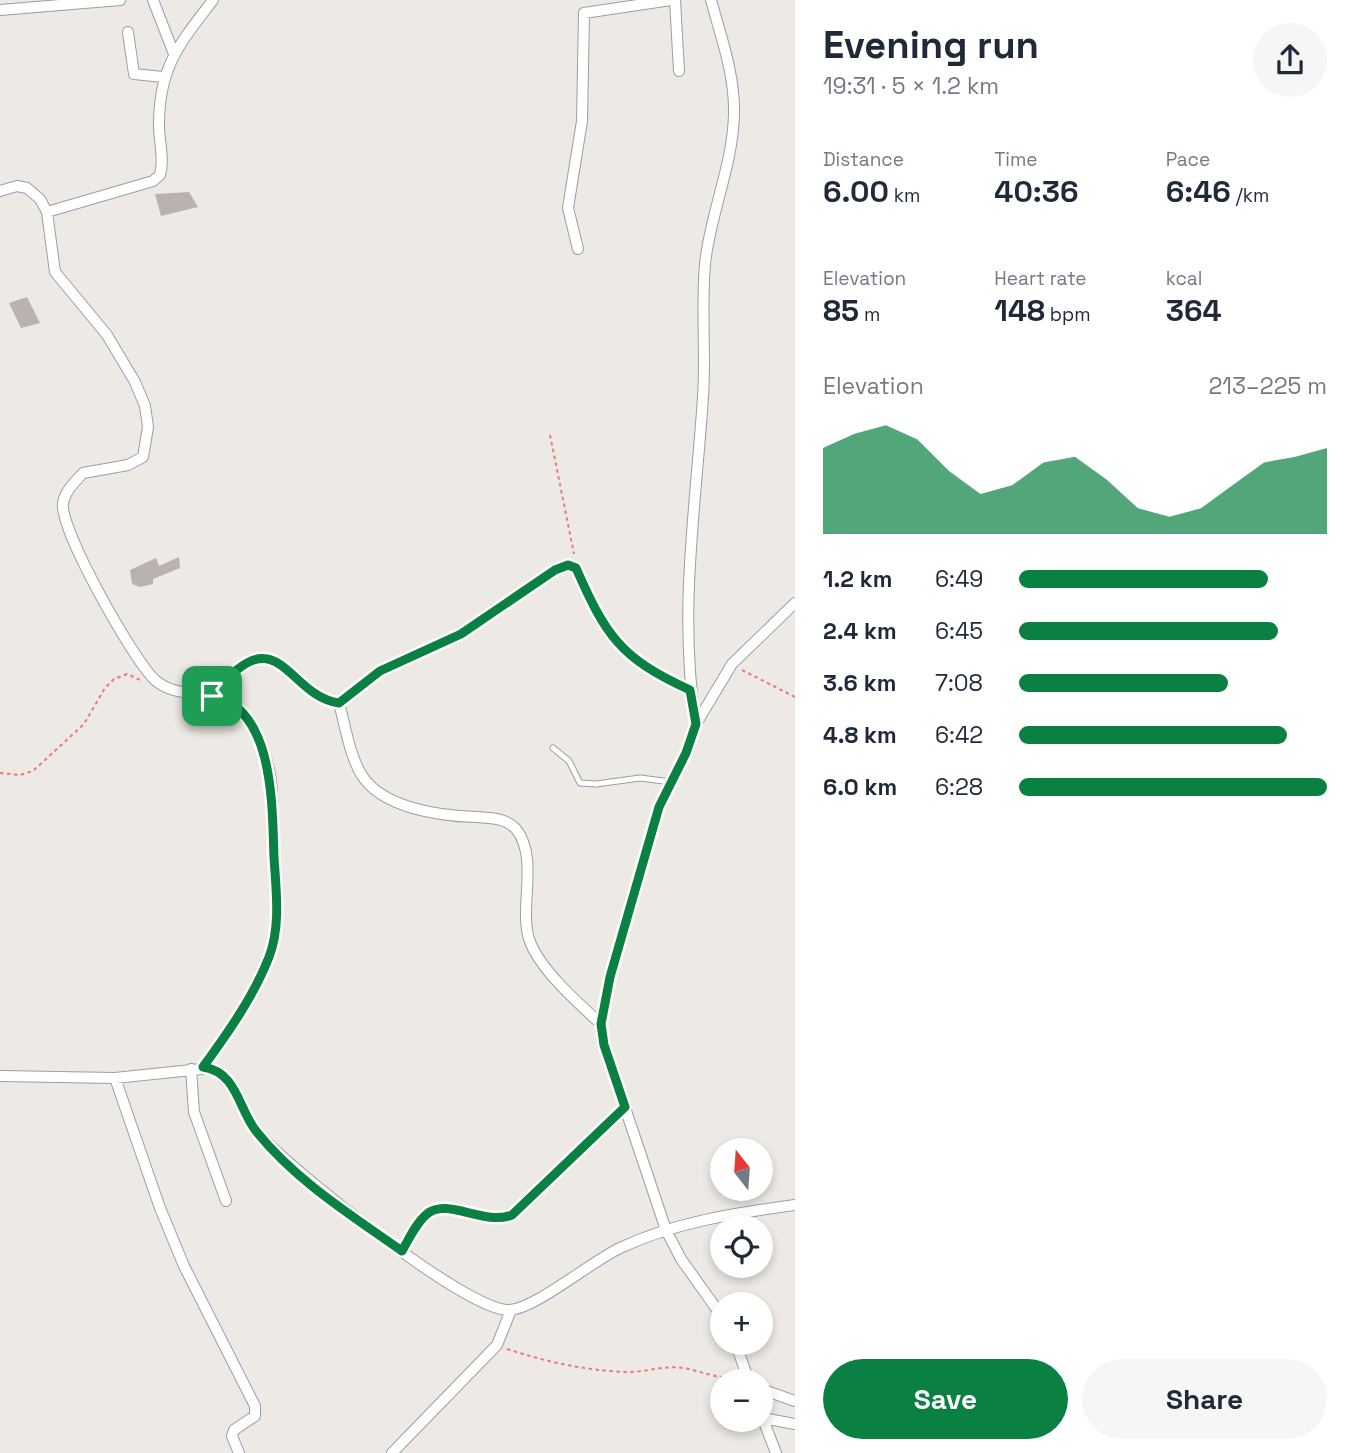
<!DOCTYPE html>
<html lang="en">
<head>
<meta charset="utf-8">
<style>
	body { margin:0; font-family:"Space Grotesk",sans-serif; background:#f6f6f7; color:#1f2937; height:100vh; display:flex; flex-direction:column; font-size:26px; white-space:nowrap }
	* { box-sizing:border-box; margin:0 }
	p { font-size:23px; color:#747a83 }
	.icon { flex:none; width:38px; height:38px; fill:none; stroke:currentColor; stroke-width:2; stroke-linecap:round; stroke-linejoin:round }
	.map { position:relative; flex:1; overflow:hidden }
	.panel { display:flex; flex-direction:column; background:#fff; width:560px }
	.panel>* { flex:none }
	.needle { width:46px; rotate:343deg }
	.tools { position:absolute; left:710px; top:1138px; display:grid; gap:14px }
	.tools a { display:grid; place-items:center; width:63px; height:63px; border-radius:50%; background:#fff; box-shadow:0 4px 10px #0003; font-size:35px }
	.pin { position:absolute; display:grid; place-items:center; width:60px; height:60px; color:#fff; margin:-30px; border-radius:14px; box-shadow:0 4px 10px #0006 }
	.round { display:grid; place-items:center; flex:none; width:74px; height:74px; border-radius:37px; background:#f6f6f7 }
	.summary { display:flex; align-items:center; justify-content:space-between; height:119px; padding:0 28px }
	h1 { font-size:38px; font-weight:600; line-height:52px }
	.stats { display:grid; grid-template-columns:repeat(3,1fr); gap:10px; height:119px; padding:7px 28px }
	.stats div { display:grid; align-content:center }
	.stats b { font-size:30px; font-weight:600 }
	.stats small { font-size:19px; font-weight:400 }
	.stats p { font-size:19px }
	.chart { height:196px; padding:14px 28px }
	.chart p { display:flex; justify-content:space-between }
	.chart svg { width:100%; height:126px; margin-top:7px; fill:#0b8043; opacity:.7 }
	.primary-button { display:flex; gap:14px; margin-top:auto; padding:14px 28px }
	.primary-button a { flex:1; height:80px; border-radius:42px; background:#0b8043; color:#fff; font-size:28px; font-weight:600; line-height:80px; text-align:center }
	.primary-button a+a { background:#f6f6f7; color:#1f2937 }
	ul { padding:0 28px; list-style:none; font-size:23px }
	li { display:grid; grid-template-columns:112px 84px 1fr; align-items:center; height:52px }
	li i { height:18px; border-radius:9px; background:#0b8043 }
	main { display:flex; flex:1; min-height:0 }
	.map>svg:first-child { display:block }
</style>
</head>
<body>
<main>
<div class="map">
<svg width="795" height="1453" viewBox="0 0 795 1453">
	<rect width="100%" height="100%" fill="#ede9e5"/>
	<path fill="#bab2ae" d="M189,192L198,207L161,216L155,194Z
		M27,297L40,323L21,328L9,303Z
		M179,557L180,568L153,579V584L140,587L132,584L130,570L156,558L159,566Z"/>
	<g fill="none" stroke-linecap="round" stroke-linejoin="round">
		<g stroke="#9e9e9e" stroke-width="7">
			<path id="lane" d="M553,748L569,761L580,783L596,784L640,778L672,782
				M402,1251C410,1239 416,1223 427,1214C447,1198 482,1227 512,1215L625,1107"/>
		</g>
		<g stroke="#9e9e9e" stroke-width="12">
			<path id="street" d="M153,0L174,54
				M675,0L679,71
				M0,10L120,0
				M128,32L134,74L163,77
				M0,191L17,186L27,188L40,199L47,212L55,272L107,335L135,382L145,406L148,427L143,457L128,465L83,473C75,482 65,491 63,503C59,529 134,661 155,680C178,701 217,687 238,709C252,723 265,750 269,770C274,791 272,811 273,833C274,873 284,920 268,958C253,997 227,1034 203,1067
				M47,212L153,181L160,175C165,157 158,139 159,121C160,65 181,42 213,0
				M578,249L568,208L582,121L584,13L671,0
				M212,696C279,610 286,697 339,703L380,671L461,634L555,570L568,565L576,568C606,636 621,658 690,690
				M339,703C345,725 349,753 361,774C381,808 440,816 476,817C490,818 506,818 516,829C539,858 519,906 529,939C539,969 578,1003 601,1024
				M696,724C678,615 696,505 703,397C706,353 701,309 705,264C710,214 733,165 734,114C735,75 721,37 711,0
				M191,1069L194,1112L226,1201
				M0,1076L115,1078L211,1068C241,1087 238,1112 260,1135C291,1170 469,1313 510,1310C536,1308 592,1261 620,1248C675,1222 736,1213 795,1205
				M115,1078L160,1208L184,1266L255,1406V1416L234,1430L232,1436L239,1453
				M723,1318L681,1259L666,1230L604,1045L601,1024L610,977L659,807L686,753L696,724L732,664L795,603
				M735,1342L749,1381
				M761,1389L795,1401
				M761,1414L776,1453
				M763,1418L795,1424
				M392,1453L497,1345L511,1310"/>
		</g>
		<path stroke="#e97a7a" stroke-width="2" stroke-dasharray="3.5 3.5" stroke-linecap="butt" d="M550,435L574,554
			M742,670L795,697
			M0,773L20,775L33,771L84,724L105,688L114,679L127,674L140,680
			M507,1349C547,1362 587,1371 629,1372C646,1372 666,1365 683,1368C702,1371 715,1379 735,1377"/>
		<use href="#lane" stroke="#fff" stroke-width="5"/>
		<use href="#street" stroke="#fff" stroke-width="10"/>
	</g>
	<g fill="none" stroke-linecap="round" stroke-linejoin="round">
		<g stroke="#fff" stroke-width="14">
			<path id="route" d="M568,565L576,568C606,636 620,658 690,690L696,724L686,753L659,807L610,977L601,1024L604,1045L625,1107L512,1215C484,1226 447,1197 427,1214C416,1223 409,1239 402,1251C351,1215 295,1180 256,1131C238,1108 237,1072 203,1067C227,1034 254,996 269,957C281,926 276,890 274,857C272,809 275,708 212,696C279,611 286,696 339,703L380,671L461,634L555,570Z"/>
		</g>
		<use href="#route" stroke="#0b8043" stroke-width="9"/>
	</g>
</svg>
<div class="tools">
<a><svg class="needle" viewBox="-14 -14 28 28"><path d="M0-13l5 13h-10z" fill="#e53935"/><path d="M0 13l5-13h-10z" fill="#747a83"/></svg></a>
<a><svg class="icon" aria-label="locate" viewBox="0 0 24 24"><circle cx="12" cy="12" r="6"/><path d="M12 2v4M12 18v4M2 12h4M18 12h4"/></svg></a>
<a>+</a>
<a>−</a>
</div>
<div class="pin" style="left:212px;top:696px;background:#1e9e55"><svg class="icon" aria-label="arrive" viewBox="0 0 24 24"><path d="M6 21V4h12l-3 4 3 4H6"/></svg></div>
</div>
<section class="panel">
<div class="summary"><div><h1>Evening run</h1><p>19:31 · 5 × 1.2 km</p></div><a class="round"><svg class="icon" aria-label="share" viewBox="0 0 24 24"><path d="M12 15V3M7 8l5-5 5 5M5 13v7h14v-7"/></svg></a></div>
<div class="stats">
<div><p>Distance</p><b>6.00<small> km</small></b></div>
<div><p>Time</p><b>40:36</b></div>
<div><p>Pace</p><b>6:46<small> /km</small></b></div>
</div>
<div class="stats">
<div><p>Elevation</p><b>85<small> m</small></b></div>
<div><p>Heart rate</p><b>148<small> bpm</small></b></div>
<div><p>kcal</p><b>364</b></div>
</div>
<div class="chart"><p><span>Elevation</span>213–225 m</p>
<svg viewBox="0 0 160 44" preserveAspectRatio="none"><path d="M0 44V14L10 9L20 6L30 11L40 22L50 30L60 27L70 19L80 17L90 25L100 35L110 38L120 35L130 27L140 19L150 17L160 14V44z"/></svg>
</div>
<ul>
<li><b>1.2 km</b>6:49<i style="width:81%"></i></li>
<li><b>2.4 km</b>6:45<i style="width:84%"></i></li>
<li><b>3.6 km</b>7:08<i style="width:68%"></i></li>
<li><b>4.8 km</b>6:42<i style="width:87%"></i></li>
<li><b>6.0 km</b>6:28<i style="width:100%"></i></li>
</ul>
<div class="primary-button"><a>Save</a><a>Share</a></div>
</section>
</main>
</body>
</html>
